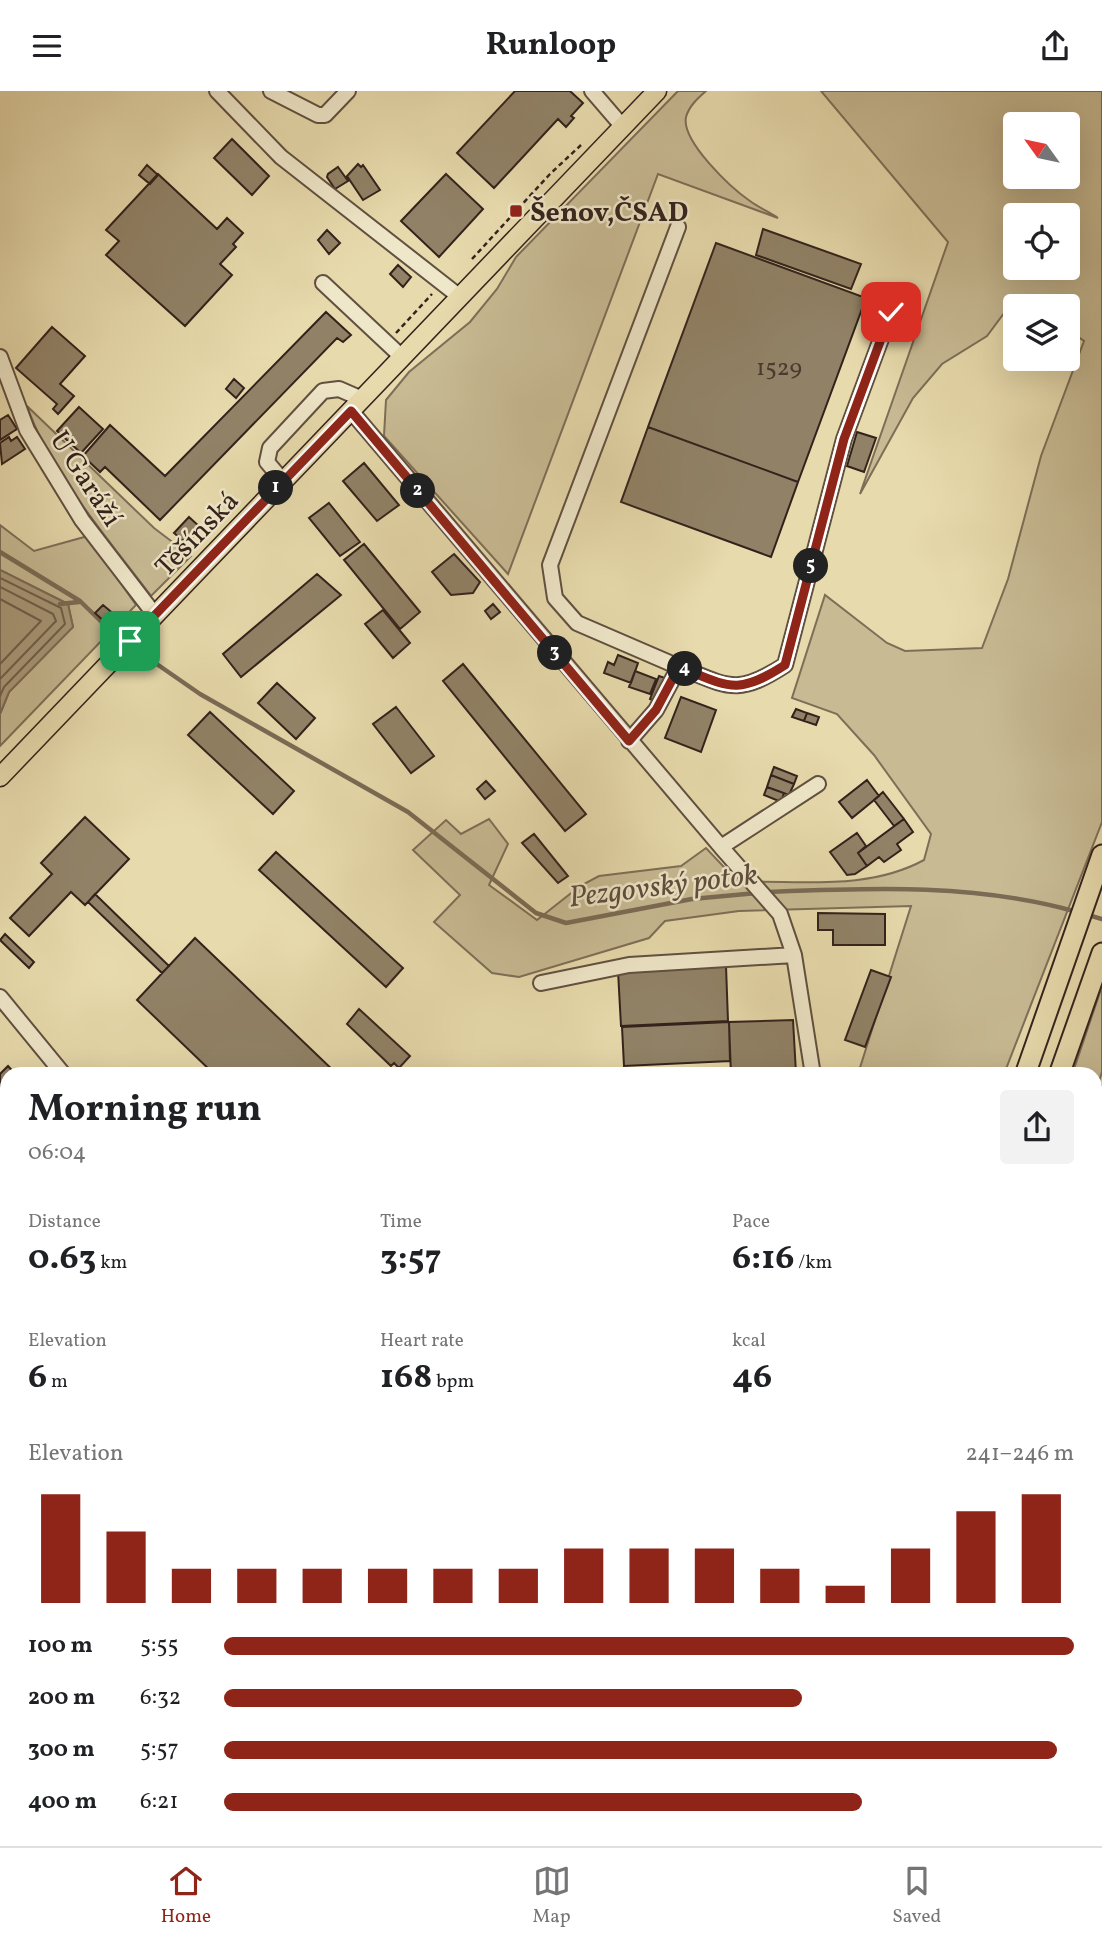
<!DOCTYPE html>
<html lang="en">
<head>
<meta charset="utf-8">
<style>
	body { margin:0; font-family:Vollkorn,serif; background:#f2f2f2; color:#202124; height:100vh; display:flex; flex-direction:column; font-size:26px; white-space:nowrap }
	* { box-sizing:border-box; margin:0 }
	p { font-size:23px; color:#757577 }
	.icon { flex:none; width:38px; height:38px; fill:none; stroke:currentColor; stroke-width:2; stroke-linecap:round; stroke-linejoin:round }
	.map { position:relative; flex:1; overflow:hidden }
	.panel { position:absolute; left:0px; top:976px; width:1102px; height:779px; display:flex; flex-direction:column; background:#fff; border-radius:21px 21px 0 0; box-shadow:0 7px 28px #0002 }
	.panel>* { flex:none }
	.needle { width:46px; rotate:303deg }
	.controls { position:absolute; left:1003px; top:21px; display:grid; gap:14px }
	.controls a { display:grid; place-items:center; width:77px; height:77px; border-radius:7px; background:#fff; box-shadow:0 7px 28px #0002; font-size:35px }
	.pin { position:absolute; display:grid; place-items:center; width:60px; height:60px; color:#fff; margin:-30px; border-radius:14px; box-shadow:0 4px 10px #0006 }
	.km { position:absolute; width:35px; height:35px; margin:-18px; border-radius:50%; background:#222; color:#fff; font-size:19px; line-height:35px; text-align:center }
	.round { display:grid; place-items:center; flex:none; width:74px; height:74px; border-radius:7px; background:#f2f2f2 }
	.summary { display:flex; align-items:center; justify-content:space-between; height:119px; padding:0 28px }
	h1 { font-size:38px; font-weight:700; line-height:52px }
	.metrics { display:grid; grid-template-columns:repeat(3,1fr); gap:10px; height:119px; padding:7px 28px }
	.metrics div { display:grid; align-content:center }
	.metrics b { font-size:35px; font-weight:700 }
	.metrics small { font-size:19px; font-weight:400 }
	.metrics p { font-size:19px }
	.chart { height:196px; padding:14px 28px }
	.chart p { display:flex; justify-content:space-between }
	.chart svg { width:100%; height:126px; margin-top:7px; stroke:#8f2418; stroke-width:6 }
	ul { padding:0 28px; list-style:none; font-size:23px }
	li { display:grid; grid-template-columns:112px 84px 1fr; align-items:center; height:52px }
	li i { height:18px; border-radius:9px; background:#8f2418 }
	header { display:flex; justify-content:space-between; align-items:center; height:91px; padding:0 28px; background:#fff; font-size:32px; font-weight:700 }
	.tabs { display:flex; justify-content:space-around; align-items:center; height:98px; border-top:2px solid #e0e0e0; background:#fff; font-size:19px; color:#757577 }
	.tabs a { display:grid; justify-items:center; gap:4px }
	.tabs .selected { color:#8f2418 }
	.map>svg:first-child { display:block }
</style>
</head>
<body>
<header><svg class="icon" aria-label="menu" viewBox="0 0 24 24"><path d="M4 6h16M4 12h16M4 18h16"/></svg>Runloop<svg class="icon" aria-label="share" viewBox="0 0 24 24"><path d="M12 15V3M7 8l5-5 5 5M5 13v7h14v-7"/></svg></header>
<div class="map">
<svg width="1102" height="1755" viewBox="0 0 1102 1755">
	<rect width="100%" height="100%" fill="#e7daac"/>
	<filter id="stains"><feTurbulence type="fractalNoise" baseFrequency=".00286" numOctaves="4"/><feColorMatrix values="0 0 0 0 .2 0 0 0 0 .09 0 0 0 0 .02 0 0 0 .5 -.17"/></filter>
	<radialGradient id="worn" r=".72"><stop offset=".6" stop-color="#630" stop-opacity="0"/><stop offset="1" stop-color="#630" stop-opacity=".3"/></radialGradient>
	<path fill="#c8bb94" stroke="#7e6e58" stroke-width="2" fill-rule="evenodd" d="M678,0H706C698,7 689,15 686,26C681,50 731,97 750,110C758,116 769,121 778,127L658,83L508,483L384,345L386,309L409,281L470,231L497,198L516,166Z
		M821,0H1102V731L1004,983H858L911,815L739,820L665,830L649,847L519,886L492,882L434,831L460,804L413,759L446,729L461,743L489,728L508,753L489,794L537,829L580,795L599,785L681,775L706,757L738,791C801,789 867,800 924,769L931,743L874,664L837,623L792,607L825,504L887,552L905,560L982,557L1008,488L1041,365L1084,250L1068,239V215H1031L1016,206L987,245L942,273L913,307L860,403L948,151ZM1015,33H1068V86H1015ZM1015,124H1068V177H1015Z
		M27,315L154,437L191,465L151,505C109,449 50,381 27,315Z
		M0,434L34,460L88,445L136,514L0,655V623L9,601L73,536L68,513L0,479Z
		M1102,895V981L1096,1000V984H1072Z
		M1096,1609L1102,1610V1755H923L924,1748H1096Z
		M744,1748H860L859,1755H743Z"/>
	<path fill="#aa9b7b" stroke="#7a6b55" stroke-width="2" d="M0,479L68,513L73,536L9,601L0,623Z"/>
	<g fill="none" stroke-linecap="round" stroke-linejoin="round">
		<path stroke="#6e5e4c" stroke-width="2" d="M0,487L61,517L65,533L4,596L0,605
			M0,496L53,523L56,530L0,588
			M0,508L41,530L0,573"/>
		<path stroke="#7a6b55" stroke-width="4.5" d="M0,461L80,510L116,545
			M60,513L79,511
			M138,560L200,603L408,721L536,822L566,832L692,808L757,802
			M766,801C869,797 976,792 1077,821
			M1085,823L1102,828"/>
		<path stroke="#aa9b7b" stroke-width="26" d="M1096,1646L1102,1648
			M999,1748L1000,1755"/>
	</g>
	<path fill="#918267" stroke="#33221c" stroke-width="2" d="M515,0H570L583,12L571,25L574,27L566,36L558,28L494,97L457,62Z
		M232,48L269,85L252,104L214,67Z
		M358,73L361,76L363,74L380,99L363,109L347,85Z
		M147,74L158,84L150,93L139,84Z
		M338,76L348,90L335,98L327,86L328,83Z
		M158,83L217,138L227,127L243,142L233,153L236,156L220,173L232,184L185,235L106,164L119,150L106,139Z
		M446,83L483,118L439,166L401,130Z
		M763,138L861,173L851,198L756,164Z
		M327,139L340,152L329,163L318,149Z
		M716,152L866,207L798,391L648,336Z
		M398,174L411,186L403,196L390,183Z
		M326,221L351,244L343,251L337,247L160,429L105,376L100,381L83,365L110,334L165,385Z
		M52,236L85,265L60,293L74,305L58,323L53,318L57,313L16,277Z
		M234,288L244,297L236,307L226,298Z
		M79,316L103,338L81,362L57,340Z
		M8,324L17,338L0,349V329Z
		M648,336L798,391L771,466L621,411Z
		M857,341L876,347L864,381L847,375Z
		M9,346L11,350L17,346L25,358L2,373L0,352Z
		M364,372L399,414L377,430L343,390Z
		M329,412L360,451L340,465L309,427Z
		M189,426L201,437L191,448L188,445L183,450L174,442Z
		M364,453L420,521L400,538L344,469Z
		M454,463L480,491L473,502L451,504L432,481Z
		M317,483L341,504L241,586L223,563Z
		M493,513L500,521L491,528L485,520Z
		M103,514L115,524L107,533L95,522Z
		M383,519L410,552L393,567L365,533Z
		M618,564L638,572L631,592L604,582L608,571L614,574Z
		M463,573L586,723L565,740L443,590Z
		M635,580L656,588L650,603L629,596Z
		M659,585L665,587L656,611L650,608Z
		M277,592L315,627L296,648L258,612Z
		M681,606L716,619L701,661L665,647Z
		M396,616L434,665L411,682L373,633Z
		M796,618L807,622L804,630L792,626Z
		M210,621L294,700L273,723L188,644Z
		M807,622L819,626L816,634L804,630Z
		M774,676L797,685L794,693L771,684Z
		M771,684L794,693L789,704L767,696Z
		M867,689L879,705L852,727L839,711Z
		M486,690L495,700L485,708L477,698Z
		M767,696L784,702L781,711L764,704Z
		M883,701L904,728L894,735L874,709Z
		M85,726L129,768L85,814L71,801L29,845L10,827L52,783L41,772Z
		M904,728L913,741L897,753L901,759L884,771L879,766L867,775L858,762Z
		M857,742L866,755L858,762L867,775L855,783L847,784L830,761Z
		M534,743L568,785L558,792L522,752Z
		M276,761L403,877L386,896L259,779Z
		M95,803L169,875L162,882L88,811Z
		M818,822L885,823V854H833V839H818Z
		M5,843L34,871L29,877L0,849Z
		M195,847L338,984H215L137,909Z
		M726,875L728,930L621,935L618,880Z
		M871,879L891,886L865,956L845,949Z
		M359,918L410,965L399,977L394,972L391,975L347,933Z
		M793,929L796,982L731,984L729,931Z
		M729,931L730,970L624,975L622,936Z
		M8,975L16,984H7V1003L0,995V983Z
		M1101,1216H1102V1295L1096,1294Z
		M0,1267L7,1275V1286L0,1293Z
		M0,1464L7,1470V1488L0,1495Z
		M7,1559V1588L0,1595V1566Z
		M1096,1563L1102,1564V1599L1096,1598Z
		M588,1748H612L613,1749L609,1755H584Z"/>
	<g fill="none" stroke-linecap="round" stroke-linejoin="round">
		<g stroke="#605040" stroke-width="18">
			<path id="minor" d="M217,0L281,66L460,206
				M271,0L318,24H325L348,0
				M592,0L623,36
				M323,192L403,267
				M0,266L27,339L82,429L155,524
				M351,320L721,756L818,693
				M283,390L267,371L270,357L323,300L339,298L362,308
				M679,576C729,596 737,605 785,574L844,348L891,221
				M629,650L656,619L679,576L577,532L555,507L550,474L678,136
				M721,756L780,823L794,864L813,984
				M541,892L629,874L794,864
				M0,906L64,984
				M1096,1014L1102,1002
				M0,1318L7,1325
				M1096,1363L1102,1355
				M0,1527L7,1520
				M1096,1543L1102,1544
				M232,1748L239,1755
				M459,1748L466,1755
				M656,1755L658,1748"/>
		</g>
		<g stroke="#33221c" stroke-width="21">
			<path id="major" d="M0,686L657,0"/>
		</g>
		<g stroke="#33221c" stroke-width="23">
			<path id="highway" d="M1025,984L1102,764
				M1059,984L1102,862
				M874,1755L875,1748
				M908,1755L909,1748"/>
		</g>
		<path stroke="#33221c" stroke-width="2.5" stroke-dasharray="5 3.5" stroke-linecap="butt" d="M472,168L550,83L581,54
			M396,242L432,203"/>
		<use href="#minor" stroke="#efe7c9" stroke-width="14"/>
		<use href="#major" stroke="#e7daac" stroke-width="18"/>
		<use href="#highway" stroke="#e7daac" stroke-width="19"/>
	</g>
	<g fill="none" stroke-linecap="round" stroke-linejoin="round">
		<g stroke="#fff" stroke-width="14">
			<path id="route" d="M130,550L351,320L629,650L656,619L679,576C729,596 737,605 785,574L844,348L891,221"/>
		</g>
		<use href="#route" stroke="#8f2418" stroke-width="9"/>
	</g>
	<rect fill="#8f2418" stroke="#efe7c9" stroke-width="2.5" x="509" y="113" width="14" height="14" rx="3.5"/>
	<g text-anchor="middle" stroke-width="5" stroke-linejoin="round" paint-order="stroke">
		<g font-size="24" fill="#4a3a2f">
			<text x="779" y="284">1529</text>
		</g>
		<g font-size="28" font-weight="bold" fill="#33221c" stroke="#efe7c9" text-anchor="start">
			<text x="530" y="130">Šenov,ČSAD</text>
		</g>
		<g font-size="28" fill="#33221c" stroke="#efe7c9">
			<text transform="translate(87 387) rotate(57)" y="10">U Garáží</text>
			<text transform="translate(196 442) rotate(-46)" y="10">Těšínská</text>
		</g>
		<g font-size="30" font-style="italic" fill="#5d4c3d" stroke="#efe7c9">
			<text transform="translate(663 794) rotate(-7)" y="10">Pezgovský potok</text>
		</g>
	</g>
	<rect width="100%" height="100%" filter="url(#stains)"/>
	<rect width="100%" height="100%" fill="url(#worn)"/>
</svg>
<div class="controls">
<a><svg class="needle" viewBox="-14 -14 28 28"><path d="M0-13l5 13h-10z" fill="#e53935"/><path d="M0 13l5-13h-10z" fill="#757577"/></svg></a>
<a><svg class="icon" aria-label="locate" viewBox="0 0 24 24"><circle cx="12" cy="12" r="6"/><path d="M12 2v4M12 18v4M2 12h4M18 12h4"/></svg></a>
<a><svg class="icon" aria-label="layers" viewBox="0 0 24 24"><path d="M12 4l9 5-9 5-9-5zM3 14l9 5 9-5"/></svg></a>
</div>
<div class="pin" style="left:130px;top:550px;background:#1e9e55"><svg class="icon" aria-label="arrive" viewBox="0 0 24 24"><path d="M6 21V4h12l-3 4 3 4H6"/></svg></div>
<div class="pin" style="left:891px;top:221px;background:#d93025"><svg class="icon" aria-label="check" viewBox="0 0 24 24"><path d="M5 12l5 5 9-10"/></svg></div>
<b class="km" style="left:276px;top:397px">1</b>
<b class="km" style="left:418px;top:400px">2</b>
<b class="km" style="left:555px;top:562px">3</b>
<b class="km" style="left:685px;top:578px">4</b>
<b class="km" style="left:811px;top:475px">5</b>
<section class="panel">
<div class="summary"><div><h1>Morning run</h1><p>06:04</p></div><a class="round"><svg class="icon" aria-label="share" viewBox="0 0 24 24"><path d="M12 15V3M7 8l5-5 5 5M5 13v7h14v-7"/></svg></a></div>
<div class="metrics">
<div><p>Distance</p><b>0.63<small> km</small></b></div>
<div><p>Time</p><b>3:57</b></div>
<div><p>Pace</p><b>6:16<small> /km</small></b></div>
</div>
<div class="metrics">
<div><p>Elevation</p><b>6<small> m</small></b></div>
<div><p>Heart rate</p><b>168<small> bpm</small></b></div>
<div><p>kcal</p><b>46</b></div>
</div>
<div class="chart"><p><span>Elevation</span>241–246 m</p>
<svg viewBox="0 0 160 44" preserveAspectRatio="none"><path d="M5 44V6M15 44V19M25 44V32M35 44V32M45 44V32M55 44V32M65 44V32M75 44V32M85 44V25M95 44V25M105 44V25M115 44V32M125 44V38M135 44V25M145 44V12M155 44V6"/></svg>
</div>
<ul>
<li><b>100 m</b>5:55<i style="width:100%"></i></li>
<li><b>200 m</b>6:32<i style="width:68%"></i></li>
<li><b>300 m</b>5:57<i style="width:98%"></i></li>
<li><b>400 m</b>6:21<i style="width:75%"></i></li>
</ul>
</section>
</div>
<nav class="tabs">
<a class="selected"><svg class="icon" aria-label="home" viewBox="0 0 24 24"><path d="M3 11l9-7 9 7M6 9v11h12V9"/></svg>Home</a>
<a><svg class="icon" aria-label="map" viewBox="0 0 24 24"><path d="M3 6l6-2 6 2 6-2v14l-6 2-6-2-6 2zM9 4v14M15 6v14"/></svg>Map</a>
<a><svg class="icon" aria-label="saved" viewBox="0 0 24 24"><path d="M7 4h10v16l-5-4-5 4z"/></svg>Saved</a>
</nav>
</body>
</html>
